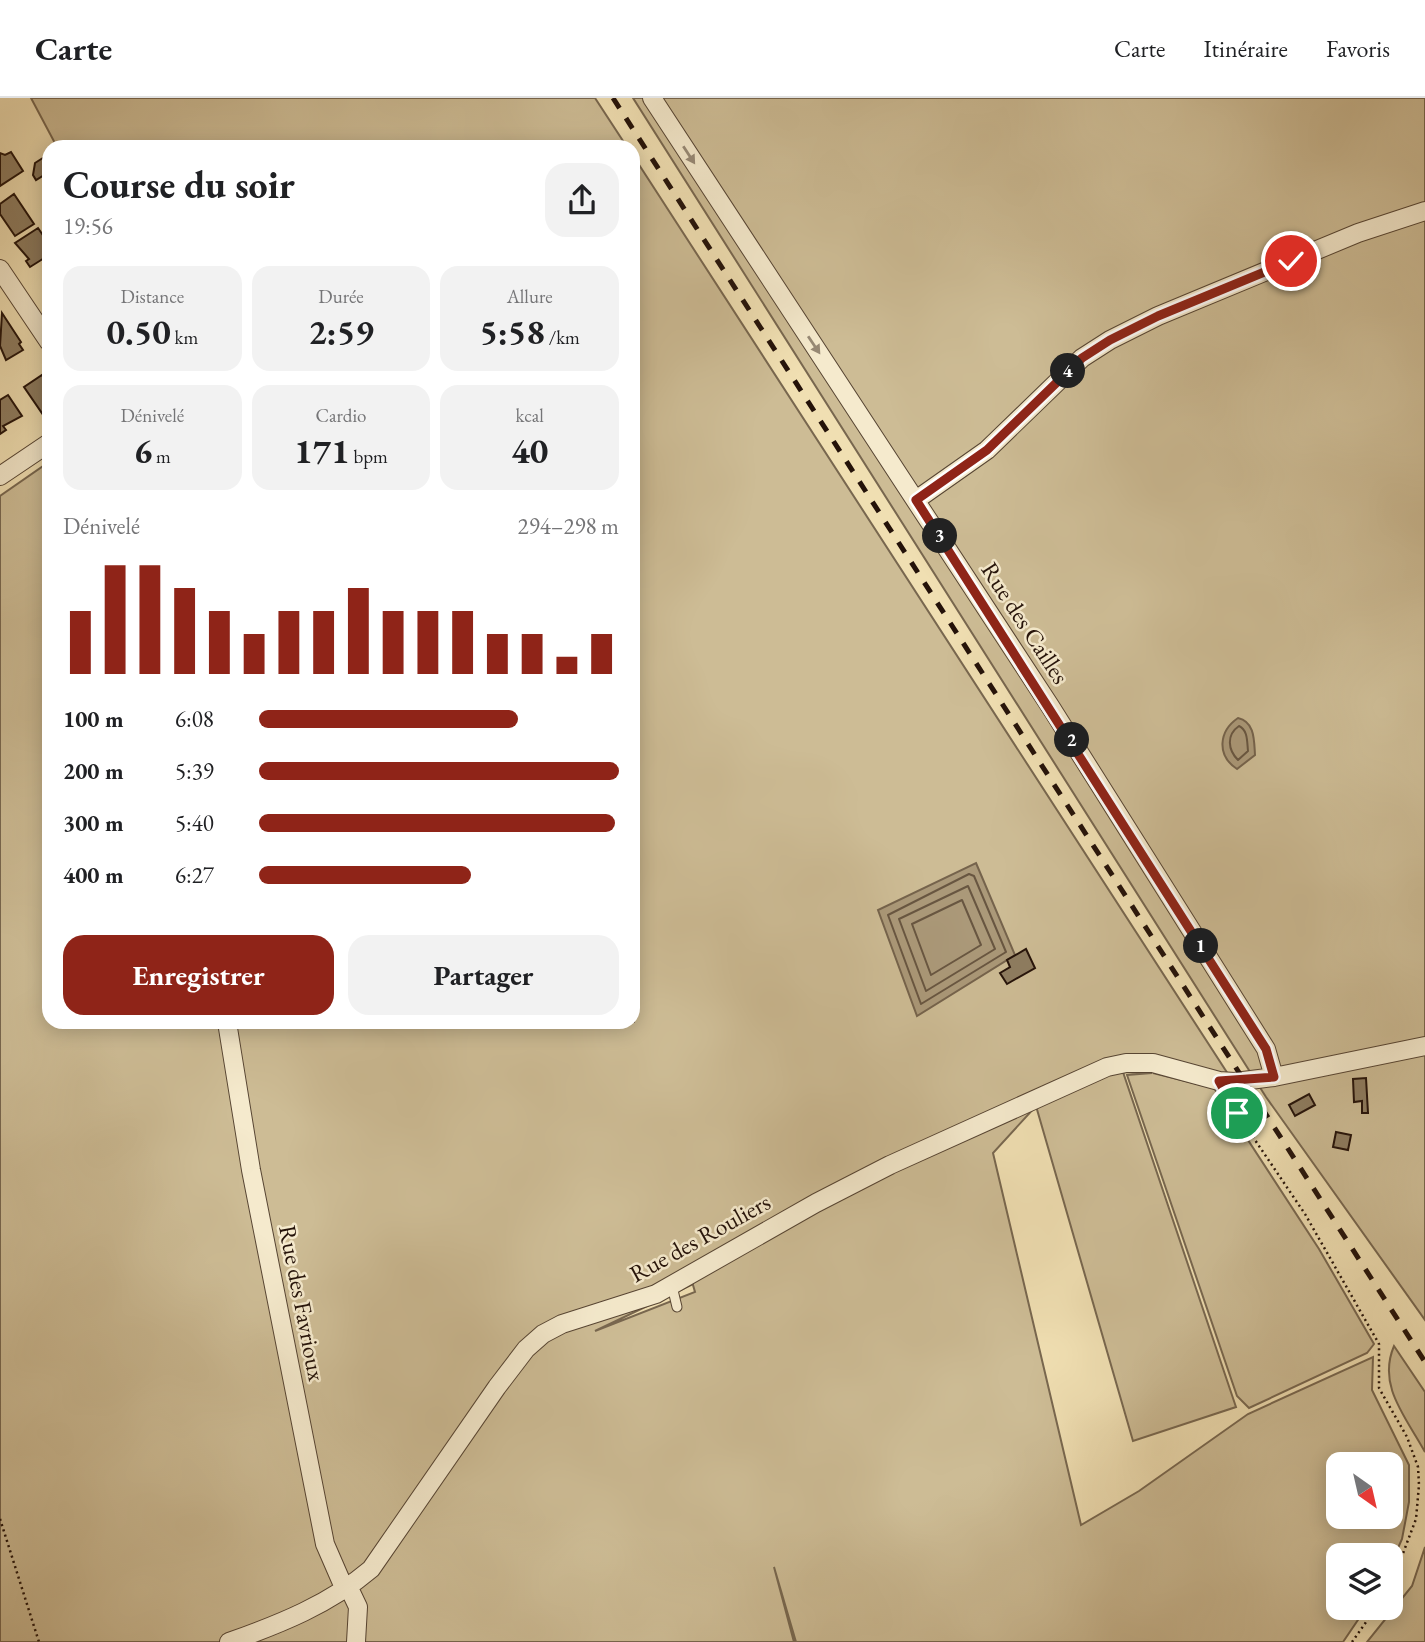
<!DOCTYPE html>
<html lang="fr">
<head>
<meta charset="utf-8">
<style>
	body { margin:0; font-family:"EB Garamond",serif; background:#f2f2f2; color:#202124; height:100vh; display:flex; flex-direction:column; font-size:26px; white-space:nowrap }
	* { box-sizing:border-box; margin:0 }
	p { font-size:23px; color:#757577 }
	.icon { flex:none; width:38px; height:38px; fill:none; stroke:currentColor; stroke-width:2; stroke-linecap:round; stroke-linejoin:round }
	.map { position:relative; flex:1; overflow:hidden }
	.drawer { position:absolute; left:42px; top:42px; width:598px; height:889px; display:flex; flex-direction:column; background:#fff; border-radius:21px; box-shadow:0 4px 18px #0003 }
	.drawer>* { flex:none }
	.needle { width:46px; rotate:146deg }
	.fabs { position:absolute; left:1326px; top:1354px; display:grid; gap:14px }
	.fabs a { display:grid; place-items:center; width:77px; height:77px; border-radius:14px; background:#fff; box-shadow:0 4px 18px #0003; font-size:35px }
	.pin { position:absolute; display:grid; place-items:center; width:60px; height:60px; color:#fff; margin:-30px; border:4px solid #fff; border-radius:50%; box-shadow:0 2px 7px #0007 }
	.km { position:absolute; width:35px; height:35px; margin:-18px; border-radius:50%; background:#222; color:#fff; font-size:19px; line-height:35px; text-align:center }
	.round { display:grid; place-items:center; flex:none; width:74px; height:74px; border-radius:21px; background:#f2f2f2 }
	.head { display:flex; align-items:center; justify-content:space-between; height:119px; padding:0 21px }
	h1 { font-size:38px; font-weight:700; line-height:52px }
	.figures { display:grid; grid-template-columns:repeat(3,1fr); gap:10px; height:119px; padding:7px 21px }
	.figures div { display:grid; align-content:center; border-radius:18px; background:#f2f2f2; text-align:center }
	.figures b { font-size:35px; font-weight:700 }
	.figures small { font-size:19px; font-weight:400 }
	.figures p { font-size:19px }
	.chart { height:196px; padding:14px 21px }
	.chart p { display:flex; justify-content:space-between }
	.chart svg { width:100%; height:126px; margin-top:7px; stroke:#8f2418; stroke-width:6 }
	.button { display:flex; gap:14px; margin-top:auto; padding:14px 21px }
	.button a { flex:1; height:80px; border-radius:21px; background:#8f2418; color:#fff; font-size:28px; font-weight:700; line-height:80px; text-align:center }
	.button a+a { background:#f2f2f2; color:#202124 }
	ul { padding:0 21px; list-style:none; font-size:23px }
	li { display:grid; grid-template-columns:112px 84px 1fr; align-items:center; height:52px }
	li i { height:18px; border-radius:9px; background:#8f2418 }
	header { display:flex; align-items:center; gap:42px; box-sizing:border-box; height:98px; padding:0 35px; background:#fff; border-bottom:2px solid #e0e0e0 }
	header strong { font-size:33px }
	nav { display:flex; gap:38px; margin-inline-start:auto; font-size:24px }
	.map>svg:first-child { display:block }
</style>
</head>
<body>
<header>
<strong>Carte</strong>
<nav><a>Carte</a><a>Itinéraire</a><a>Favoris</a></nav>
</header>
<div class="map">
<svg width="1425" height="1544" viewBox="0 0 1425 1544">
	<rect width="100%" height="100%" fill="#f0dfb2"/>
	<filter id="stains"><feTurbulence type="fractalNoise" baseFrequency=".00286" numOctaves="4"/><feColorMatrix values="0 0 0 0 .2 0 0 0 0 .09 0 0 0 0 .02 0 0 0 .5 -.17"/></filter>
	<radialGradient id="worn" r=".72"><stop offset=".6" stop-color="#630" stop-opacity="0"/><stop offset="1" stop-color="#630" stop-opacity=".3"/></radialGradient>
	<path fill="#cdbc95" stroke="#78674f" stroke-width="2" fill-rule="evenodd" d="M31,0H595L627,49H57Z
		M633,0H1425V1222L1266,999Z
		M634,59L1228,976L1153,975L1214,990L1319,1151L1374,1246L1367,1255L1249,1310L1237,1298L1127,977L1152,975L1123,974L1236,1309L1133,1343L1036,1008L993,1055L1081,1427L1139,1393L1248,1316L1373,1259L1372,1292L1409,1367V1404L1402,1441L1391,1466V1458H1339V1510H1366L1343,1544H796L774,1469L794,1544H0V398L49,364V924H634ZM693,1187L695,1194L595,1233L693,1186ZM1339,1367H1391V1419H1339Z
		M1394,1248L1425,1294V1354C1406,1319 1377,1288 1394,1248Z
		M1425,1449V1544H1367L1412,1488Z"/>
	<path fill="#ab9979" stroke="#75634c" stroke-width="2" d="M1238,620C1255,624 1254,642 1255,657L1237,671C1216,657 1219,633 1238,620Z
		M976,765L1015,857L917,918L878,812Z"/>
	<g fill="none" stroke-linecap="round" stroke-linejoin="round">
		<path stroke="#685641" stroke-width="2" d="M1239,628C1248,632 1247,644 1248,653L1238,662C1228,652 1226,637 1239,628Z
			M969,776L974,778L1006,854L921,906L888,817Z
			M968,788L995,851L926,893L899,821Z
			M962,802L981,847L931,877L912,826Z"/>
	</g>
	<path fill="#8e7d61" stroke="#241209" stroke-width="2" d="M11,54L23,73L0,88V55L5,57Z
		M49,56V74L36,82L33,77L35,65Z
		M14,96L34,126L15,138L0,116V106Z
		M38,130L49,146V157L30,169L26,163L29,161L15,145Z
		M2,215L21,244L19,246L23,252L6,262L0,248Z
		M42,277L49,289V319L46,321L24,289Z
		M8,297L22,318L3,328L6,332L0,336V302Z
		M1026,851L1035,870L1007,886L1000,875L1010,869L1007,862Z
		M1366,980L1368,1015H1362V1003L1354,1004L1353,981Z
		M1309,996L1315,1007L1295,1018L1289,1007Z
		M1336,1034L1351,1037L1348,1052L1333,1049Z"/>
	<g fill="none" stroke-linecap="round" stroke-linejoin="round">
		<g stroke="#574533" stroke-width="11">
			<path id="lane" d="M672,1188L677,1209"/>
		</g>
		<g stroke="#574533" stroke-width="20">
			<path id="street" d="M652,0L1050,608L1266,951L1274,979
				M0,171L49,244
				M0,378L49,345
				M916,402L987,352L1082,260L1110,242L1158,218L1358,135L1425,113
				M227,924L251,1072L325,1446L345,1492
				M349,1490L358,1509L356,1544
				M229,1544C280,1526 330,1506 371,1471L497,1289L526,1251L543,1236L562,1226L656,1196L816,1105L890,1067L1107,969L1126,965H1153L1219,983L1235,984L1274,979L1425,948"/>
		</g>
		<path stroke="#241209" stroke-width="2.5" stroke-dasharray="2 3.5" stroke-linecap="butt" d="M1228,1002L1305,1116L1379,1246V1290L1407,1339L1418,1369L1419,1387L1416,1421L1391,1487
			M0,1421L39,1544
			M1352,1544L1376,1510"/>
		<use href="#lane" stroke="#f5eacd" stroke-width="9"/>
		<use href="#street" stroke="#f5eacd" stroke-width="18"/>
		<path stroke="#241209" stroke-width="5" stroke-dasharray="12 12" stroke-linecap="butt" d="M613,0L1425,1264"/>
	</g>
	<defs><path id="oneway-solid" d="M-6-.8H1V-3.2L6.5 0L1 3.2V.8H-6Z" transform="scale(1.75)"/></defs>
	<g fill="#978975">
		<use href="#oneway-solid" transform="translate(689 57) rotate(57)"/>
		<use href="#oneway-solid" transform="translate(814 247) rotate(56)"/>
	</g>
	<g fill="none" stroke-linecap="round" stroke-linejoin="round">
		<g stroke="#fff" stroke-width="14">
			<path id="route" d="M1237,1015L1219,983L1274,979L1266,951L916,402L987,352L1082,260L1110,242L1158,218L1291,163"/>
		</g>
		<use href="#route" stroke="#8f2418" stroke-width="9"/>
	</g>
	<g text-anchor="middle" stroke-width="5" stroke-linejoin="round" paint-order="stroke">
		<g font-size="24" fill="#241209" stroke="#f5eacd">
			<text transform="translate(1025 525) rotate(57)" y="8">Rue des Cailles</text>
			<text transform="translate(700 1140) rotate(-29)" y="8">Rue des Rouliers</text>
			<text transform="translate(302 1205) rotate(79)" y="8">Rue des Favrioux</text>
		</g>
	</g>
	<rect width="100%" height="100%" filter="url(#stains)"/>
	<rect width="100%" height="100%" fill="url(#worn)"/>
</svg>
<div class="fabs">
<a><svg class="needle" viewBox="-14 -14 28 28"><path d="M0-13l5 13h-10z" fill="#e53935"/><path d="M0 13l5-13h-10z" fill="#757577"/></svg></a>
<a><svg class="icon" aria-label="layers" viewBox="0 0 24 24"><path d="M12 4l9 5-9 5-9-5zM3 14l9 5 9-5"/></svg></a>
</div>
<div class="pin" style="left:1237px;top:1015px;background:#1e9e55"><svg class="icon" aria-label="arrive" viewBox="0 0 24 24"><path d="M6 21V4h12l-3 4 3 4H6"/></svg></div>
<div class="pin" style="left:1291px;top:163px;background:#d93025"><svg class="icon" aria-label="check" viewBox="0 0 24 24"><path d="M5 12l5 5 9-10"/></svg></div>
<b class="km" style="left:1201px;top:848px">1</b>
<b class="km" style="left:1072px;top:642px">2</b>
<b class="km" style="left:940px;top:438px">3</b>
<b class="km" style="left:1068px;top:273px">4</b>
<section class="drawer">
<div class="head"><div><h1>Course du soir</h1><p>19:56</p></div><a class="round"><svg class="icon" aria-label="share" viewBox="0 0 24 24"><path d="M12 15V3M7 8l5-5 5 5M5 13v7h14v-7"/></svg></a></div>
<div class="figures">
<div><p>Distance</p><b>0.50<small> km</small></b></div>
<div><p>Durée</p><b>2:59</b></div>
<div><p>Allure</p><b>5:58<small> /km</small></b></div>
</div>
<div class="figures">
<div><p>Dénivelé</p><b>6<small> m</small></b></div>
<div><p>Cardio</p><b>171<small> bpm</small></b></div>
<div><p>kcal</p><b>40</b></div>
</div>
<div class="chart"><p><span>Dénivelé</span>294–298 m</p>
<svg viewBox="0 0 160 44" preserveAspectRatio="none"><path d="M5 44V22M15 44V6M25 44V6M35 44V14M45 44V22M55 44V30M65 44V22M75 44V22M85 44V14M95 44V22M105 44V22M115 44V22M125 44V30M135 44V30M145 44V38M155 44V30"/></svg>
</div>
<ul>
<li><b>100 m</b>6:08<i style="width:72%"></i></li>
<li><b>200 m</b>5:39<i style="width:100%"></i></li>
<li><b>300 m</b>5:40<i style="width:99%"></i></li>
<li><b>400 m</b>6:27<i style="width:59%"></i></li>
</ul>
<div class="button"><a>Enregistrer</a><a>Partager</a></div>
</section>
</div>
</body>
</html>
